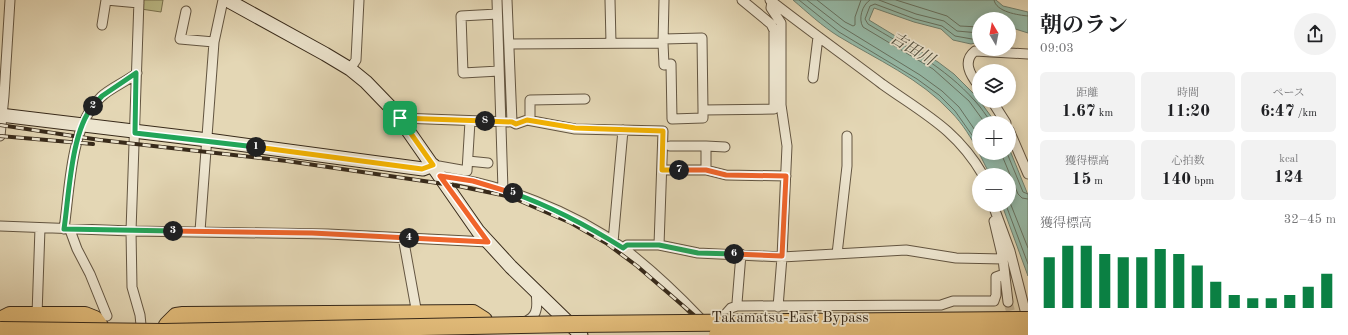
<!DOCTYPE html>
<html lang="ja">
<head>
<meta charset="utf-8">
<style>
	body { margin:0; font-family:"Old Standard TT","Noto Serif JP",serif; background:#f2f2f2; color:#202124; height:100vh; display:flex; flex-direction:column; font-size:15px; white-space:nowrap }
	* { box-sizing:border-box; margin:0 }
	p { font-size:13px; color:#757577 }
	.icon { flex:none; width:22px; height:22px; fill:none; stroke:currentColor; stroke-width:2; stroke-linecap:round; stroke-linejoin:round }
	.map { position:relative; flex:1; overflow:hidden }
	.details { display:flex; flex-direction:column; background:#fff; width:320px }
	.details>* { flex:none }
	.needle { width:26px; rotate:350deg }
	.tools { position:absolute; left:972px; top:12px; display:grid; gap:8px }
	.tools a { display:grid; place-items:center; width:44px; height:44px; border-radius:50%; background:#fff; box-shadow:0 2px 10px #0003; font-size:20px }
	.pin { position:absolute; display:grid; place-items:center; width:34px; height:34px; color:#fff; margin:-17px; border-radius:8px; box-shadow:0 2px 6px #0006 }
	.km { position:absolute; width:20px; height:20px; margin:-10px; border-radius:50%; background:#222; color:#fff; font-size:11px; line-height:20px; text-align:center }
	.round { display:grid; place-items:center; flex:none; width:42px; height:42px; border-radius:21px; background:#f2f2f2 }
	.summary { display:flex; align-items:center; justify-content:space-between; height:68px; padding:0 12px }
	h1 { font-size:22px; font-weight:700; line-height:30px }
	.figures { display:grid; grid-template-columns:repeat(3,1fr); gap:6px; height:68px; padding:4px 12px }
	.figures div { display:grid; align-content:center; border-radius:6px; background:#f2f2f2; text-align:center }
	.figures b { font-size:17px; font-weight:700 }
	.figures small { font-size:11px; font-weight:400 }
	.figures p { font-size:11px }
	.chart { height:112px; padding:8px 12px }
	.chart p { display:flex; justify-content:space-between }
	.chart svg { width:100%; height:72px; margin-top:4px; stroke:#0b8043; stroke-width:6 }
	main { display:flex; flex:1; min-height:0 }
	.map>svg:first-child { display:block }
</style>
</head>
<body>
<main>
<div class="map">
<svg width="1028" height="335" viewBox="0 0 1028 335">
	<rect width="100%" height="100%" fill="#e4d7b5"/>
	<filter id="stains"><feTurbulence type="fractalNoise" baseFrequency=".005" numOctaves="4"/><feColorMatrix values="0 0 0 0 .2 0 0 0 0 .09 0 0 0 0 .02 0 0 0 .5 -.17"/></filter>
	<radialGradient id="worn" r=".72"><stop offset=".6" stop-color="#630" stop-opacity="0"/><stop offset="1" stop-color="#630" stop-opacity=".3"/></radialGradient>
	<path fill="#bcbc88" stroke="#7a7351" d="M142,0H163L161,12L141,9Z"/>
	<path fill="#96baa8" stroke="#70806f" d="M793,0H996L1003,6L1028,12V33L1009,27V19H979V42L971,44L953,40L941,29L914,22L874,8L869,20L938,62L954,74L976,96L996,123H979V152C971,138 963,124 951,112C921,79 876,59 838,36C822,26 807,12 793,0Z
		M1009,148L1028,195V276L1002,205H1009V175H990L979,153H1009Z"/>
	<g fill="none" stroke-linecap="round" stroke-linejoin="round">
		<path stroke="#677261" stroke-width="1" d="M799,0L839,32L917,79L939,95L955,111L979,145
			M807,0L842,27L920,75L942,91L959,107L979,136
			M817,0L845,22L853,26L855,25V17L861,0
			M870,0C862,5 858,19 863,27L933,69L969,101L985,123
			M879,0L916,14L944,21L957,31L979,33
			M896,0L947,16L960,26L979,27
			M994,0C996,12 1018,15 1028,16
			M979,39H972L955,36L942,26L915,19L875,4L870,6L865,19L868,24C906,47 945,67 975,101C981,107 986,116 992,123
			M1001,153L1018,194L1022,198L1028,199
			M1007,153L1023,192L1028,194
			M1009,200L1028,248
			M1006,205L1028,264"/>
		<path stroke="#c2b496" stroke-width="9" stroke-dasharray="9 4.5" stroke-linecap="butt" d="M1008,302L1014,324"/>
		<g stroke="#635541" stroke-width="11">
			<path id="street" d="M139,0L131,231L132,287L140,315L142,335
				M497,0L503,190
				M610,0L611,43
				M770,0C807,29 845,56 882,84C924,114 956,129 983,175
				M772,1L771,8L781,23V105L787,146L782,257L778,307
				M186,11L180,39L214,42
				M497,14L461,16L463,73L499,71
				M102,25L106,0L139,3
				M664,39L702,38L703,110L774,109V30L771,24L742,0
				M663,43L664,65L671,64L672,119L703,118V110
				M509,44L663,43L664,0
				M350,69L356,60L359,0
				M813,78L818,37
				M979,86C970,75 962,61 975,51L1028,54
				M992,101L1006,123
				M400,118L512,122L507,0
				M527,120L575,129L663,131L659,245L698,253L782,257L906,250L956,258L1003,259
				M512,122L516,124L530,119V100L585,99
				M1009,130L1028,174
				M0,136L4,96L10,0
				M670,146H706V170
				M706,146L725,147
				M468,161L488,163
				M433,165L467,171L470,121
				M662,170H706L726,175L786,176
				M440,176C502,184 572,211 623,248C651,269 676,293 700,318
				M993,205L1010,251L1028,322
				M994,221L1003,259L1008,302
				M0,226L131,231L328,234L488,242
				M64,229C70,188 70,126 101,97C110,88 126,82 137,73
				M70,230L77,249L90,274L107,316
				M200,231L214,42L223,0
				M403,237L417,314
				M613,242L623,130
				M623,248L627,245H659
				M837,254L847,166V136
				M737,303L741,254
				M37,315L40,228
				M723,317L731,308L737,306L941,305L953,301H994L996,295V277L1004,274
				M528,320C539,315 537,302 536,292"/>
		</g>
		<g stroke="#382a1a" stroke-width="15">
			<path id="secondary" d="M227,0L325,54L350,69L366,82L395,112L478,231L511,267L581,335
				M0,115L208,140L423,169L433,165"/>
		</g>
		<g stroke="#382a1a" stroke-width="18">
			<path id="highway" d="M0,320L10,315H85L95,319L100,326
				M167,325L176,316L183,315L473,313L484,320"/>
		</g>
		<use href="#street" stroke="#ede5cf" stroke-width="9"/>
		<use href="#secondary" stroke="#ede5cf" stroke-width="13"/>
		<use href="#highway" stroke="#e2bc7a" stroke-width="16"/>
		<g stroke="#382a1a" stroke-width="4">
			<path id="rail" d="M0,125L100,140L287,161L458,186L511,197L571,223L606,243L637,266L717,335
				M0,136L93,144"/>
		</g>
		<use href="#rail" stroke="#ede5cf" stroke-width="2.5" stroke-dasharray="8" stroke-linecap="butt"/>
		<g stroke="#382a1a" stroke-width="18" stroke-linecap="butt">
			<path id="highway-bridge" d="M0,330L163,332L575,324L1028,320
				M717,335L1028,331"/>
		</g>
		<use href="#highway-bridge" stroke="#e2bc7a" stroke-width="16"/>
	</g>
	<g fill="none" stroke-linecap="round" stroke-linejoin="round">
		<g stroke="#fff" stroke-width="8">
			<path id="split-1" d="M256,147L422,169L433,165L400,118"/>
		</g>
		<g stroke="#fff" stroke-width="8">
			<path id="split-2" d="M93,106L102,96L136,73L135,133L256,147"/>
		</g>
		<g stroke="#fff" stroke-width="8">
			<path id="split-3" d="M93,106C71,131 69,196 64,229L173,231"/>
		</g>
		<g stroke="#fff" stroke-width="8">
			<path id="split-4" d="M173,231L312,233L409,238"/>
		</g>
		<g stroke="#fff" stroke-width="8">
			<path id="split-5" d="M409,238L488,242L440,176L473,181L513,193"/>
		</g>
		<g stroke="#fff" stroke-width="8">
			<path id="split-6" d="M513,193C552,207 588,226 623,248L627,245H659L698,253L734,254"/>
		</g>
		<g stroke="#fff" stroke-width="8">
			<path id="split-7" d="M679,170H706L726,175L786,176L782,256L734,254"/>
		</g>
		<g stroke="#fff" stroke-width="8">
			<path id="split-8" d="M485,121L512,122L516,124L527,120L575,128L663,131L662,170H679"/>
		</g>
		<g stroke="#fff" stroke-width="8">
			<path id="split-9" d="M400,118L485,121"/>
		</g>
		<use href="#split-1" stroke="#f5b400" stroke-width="5"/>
		<use href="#split-2" stroke="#22a559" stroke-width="5"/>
		<use href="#split-3" stroke="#22a559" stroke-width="5"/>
		<use href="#split-4" stroke="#f0652b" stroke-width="5"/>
		<use href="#split-5" stroke="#f0652b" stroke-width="5"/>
		<use href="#split-6" stroke="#22a559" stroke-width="5"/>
		<use href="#split-7" stroke="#f0652b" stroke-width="5"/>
		<use href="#split-8" stroke="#f5b400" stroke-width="5"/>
		<use href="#split-9" stroke="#f5b400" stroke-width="5"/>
	</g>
	<g text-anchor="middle" stroke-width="3.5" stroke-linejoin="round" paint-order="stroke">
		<g font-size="15" fill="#382a1a" stroke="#ede5cf">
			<text x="790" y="322">Takamatsu-East Bypass</text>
		</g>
		<g font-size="16" font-style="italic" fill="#504e3e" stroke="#ede5cf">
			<text transform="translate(913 48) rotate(31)" y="6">吉田川</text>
		</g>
	</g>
	<rect width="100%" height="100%" filter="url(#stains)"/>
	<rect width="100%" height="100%" fill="url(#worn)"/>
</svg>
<div class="tools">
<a><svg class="needle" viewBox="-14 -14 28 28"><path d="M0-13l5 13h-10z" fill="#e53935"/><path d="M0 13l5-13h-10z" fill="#757577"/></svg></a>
<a><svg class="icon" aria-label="layers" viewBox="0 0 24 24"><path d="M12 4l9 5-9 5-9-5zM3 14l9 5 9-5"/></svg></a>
<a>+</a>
<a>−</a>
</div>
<div class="pin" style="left:400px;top:118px;background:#1e9e55"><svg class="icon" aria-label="arrive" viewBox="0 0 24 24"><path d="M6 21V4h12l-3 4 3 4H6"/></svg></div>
<b class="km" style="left:256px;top:147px">1</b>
<b class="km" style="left:93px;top:106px">2</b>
<b class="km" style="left:173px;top:231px">3</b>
<b class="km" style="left:409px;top:238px">4</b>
<b class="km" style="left:513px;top:193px">5</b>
<b class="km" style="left:734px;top:254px">6</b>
<b class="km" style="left:679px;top:170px">7</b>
<b class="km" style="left:485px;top:121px">8</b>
</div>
<section class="details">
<div class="summary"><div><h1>朝のラン</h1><p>09:03</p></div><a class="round"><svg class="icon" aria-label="share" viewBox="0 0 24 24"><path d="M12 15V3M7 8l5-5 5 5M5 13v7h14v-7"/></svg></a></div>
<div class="figures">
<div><p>距離</p><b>1.67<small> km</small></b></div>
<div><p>時間</p><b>11:20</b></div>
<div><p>ペース</p><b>6:47<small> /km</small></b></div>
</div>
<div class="figures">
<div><p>獲得標高</p><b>15<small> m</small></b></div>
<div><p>心拍数</p><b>140<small> bpm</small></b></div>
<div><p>kcal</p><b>124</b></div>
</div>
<div class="chart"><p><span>獲得標高</span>32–45 m</p>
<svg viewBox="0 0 160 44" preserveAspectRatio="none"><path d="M5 44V13M15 44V6M25 44V6M35 44V11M45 44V13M55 44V13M65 44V8M75 44V11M85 44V18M95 44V28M105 44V36M115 44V38M125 44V38M135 44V36M145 44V31M155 44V23"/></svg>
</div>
</section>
</main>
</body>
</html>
